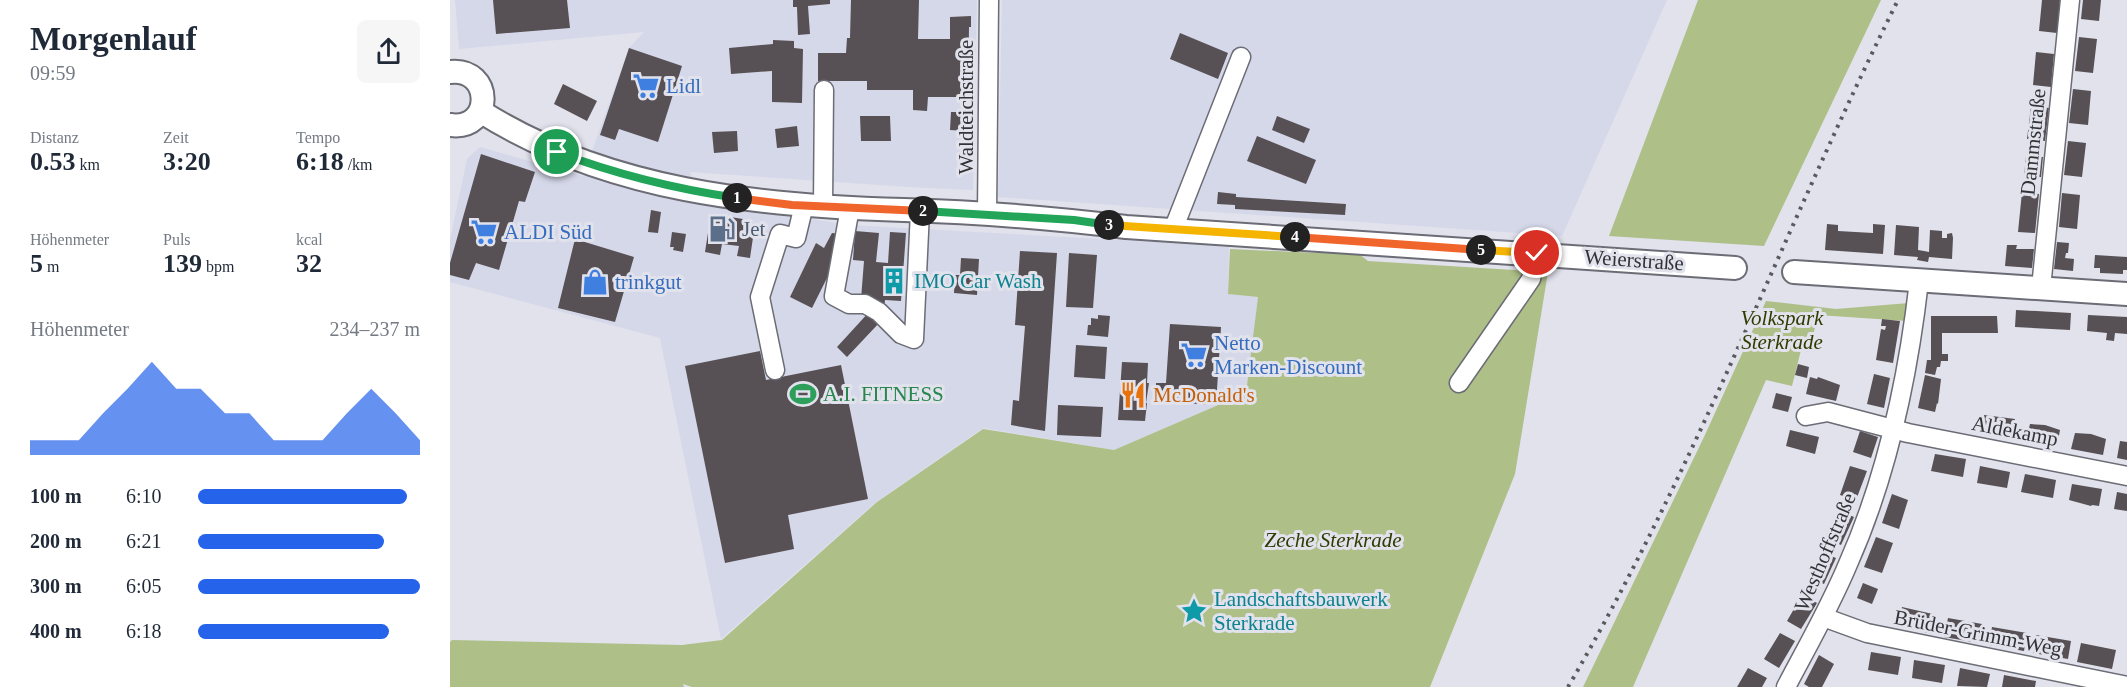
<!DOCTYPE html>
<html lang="de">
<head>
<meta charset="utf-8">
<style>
	body { margin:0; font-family:"Times New Roman",serif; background:#f6f6f7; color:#1f2937; height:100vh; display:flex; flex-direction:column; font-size:22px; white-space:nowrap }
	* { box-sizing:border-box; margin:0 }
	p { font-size:20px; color:#747a83 }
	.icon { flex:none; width:33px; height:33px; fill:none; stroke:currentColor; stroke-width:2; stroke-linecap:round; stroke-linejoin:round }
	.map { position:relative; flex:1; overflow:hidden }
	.details { display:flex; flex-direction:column; background:#fff; width:450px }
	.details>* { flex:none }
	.pin { position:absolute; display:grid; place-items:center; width:51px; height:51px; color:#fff; margin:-26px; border:3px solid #fff; border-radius:50%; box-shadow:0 2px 6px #0007 }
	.km { position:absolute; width:30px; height:30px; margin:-15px; border-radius:50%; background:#222; color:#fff; font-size:16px; line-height:30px; text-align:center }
	.round { display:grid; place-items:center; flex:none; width:63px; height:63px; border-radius:9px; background:#f6f6f7 }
	.overview { display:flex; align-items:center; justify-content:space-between; height:102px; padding:0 30px }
	h1 { font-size:33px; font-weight:600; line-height:45px }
	.figures { display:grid; grid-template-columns:repeat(3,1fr); gap:9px; height:102px; padding:6px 30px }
	.figures div { display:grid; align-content:center }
	.figures b { font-size:26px; font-weight:600 }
	.figures small { font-size:16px; font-weight:400 }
	.figures p { font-size:16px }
	.chart { height:168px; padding:12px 30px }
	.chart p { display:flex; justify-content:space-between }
	.chart svg { width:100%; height:108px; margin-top:6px; fill:#2563eb; opacity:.7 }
	ul { padding:0 30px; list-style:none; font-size:20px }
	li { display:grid; grid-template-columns:96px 72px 1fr; align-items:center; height:45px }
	li i { height:15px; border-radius:8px; background:#2563eb }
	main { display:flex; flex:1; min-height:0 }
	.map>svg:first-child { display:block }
</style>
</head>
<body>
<main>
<section class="details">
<div class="overview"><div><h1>Morgenlauf</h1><p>09:59</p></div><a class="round"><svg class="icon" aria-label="share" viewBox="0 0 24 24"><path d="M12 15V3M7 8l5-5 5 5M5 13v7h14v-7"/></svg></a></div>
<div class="figures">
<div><p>Distanz</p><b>0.53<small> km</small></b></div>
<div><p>Zeit</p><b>3:20</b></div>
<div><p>Tempo</p><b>6:18<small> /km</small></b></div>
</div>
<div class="figures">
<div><p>Höhenmeter</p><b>5<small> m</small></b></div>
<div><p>Puls</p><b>139<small> bpm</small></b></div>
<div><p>kcal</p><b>32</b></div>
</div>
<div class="chart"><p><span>Höhenmeter</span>234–237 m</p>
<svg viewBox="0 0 160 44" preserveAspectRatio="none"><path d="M0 44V38L10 38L20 38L30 27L40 17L50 6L60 17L70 17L80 27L90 27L100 38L110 38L120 38L130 27L140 17L150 27L160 38V44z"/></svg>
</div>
<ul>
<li><b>100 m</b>6:10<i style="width:94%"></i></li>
<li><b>200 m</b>6:21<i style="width:84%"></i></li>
<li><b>300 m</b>6:05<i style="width:100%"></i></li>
<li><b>400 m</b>6:18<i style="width:86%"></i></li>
</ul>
</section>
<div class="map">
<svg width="1677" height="687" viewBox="0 0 1677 687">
	<rect width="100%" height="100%" fill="#e1e2ec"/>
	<path fill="#d5d8e9" d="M5,0H527L523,190L459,187L240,172L252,201L399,225L779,246L778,294L808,297L796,393L664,450L533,428L426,502L271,639L210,338L0,282V240L17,159L30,147L133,176L179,48L194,32L9,49Z
		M552,0H1217L1112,236L548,197Z"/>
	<path fill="#aebf88" d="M1248,0H1431L1314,246L1159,236Z
		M780,249L869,253H908L918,261L1098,272L1065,474L980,687H242L233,684L234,687H0V642L2,640L232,645L272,640L427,502L533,429L664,450L796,393L808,297L778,294Z
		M1316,301L1386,309L1459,303L1457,321L1368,315L1359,352L1351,350L1342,386L1316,380L1183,687H1133L1254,437Z"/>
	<path fill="#575055" d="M43,0H117L120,28L46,34Z
		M343,0H380V4L358,6L360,34L348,35L347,7H343Z
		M401,0H469L468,39H500V17L521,16V27H519L518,97H478L477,111L463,110V90H417V81H368V53H396L397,38H400Z
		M1592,0H1610L1607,33L1589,31Z
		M1633,0H1651L1649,21L1631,19Z
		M730,33L778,53L768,79L720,59Z
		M1629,37L1647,39L1643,73L1625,71Z
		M323,40L344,41V48L353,49L352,103L322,102V71L281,74L279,48L323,44Z
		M179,48L232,66L208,142L169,129L165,140L150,135Z
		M1586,52L1604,54L1601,87L1583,85Z
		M113,84L147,101L137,121L104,104Z
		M1623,89L1641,91L1638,125L1619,123Z
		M1581,106L1599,108L1595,141L1577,139Z
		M501,112H517L516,131L500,130Z
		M410,116H440L441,141H411Z
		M827,116L860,129L854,143L822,130Z
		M347,126L349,146L327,148L325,129Z
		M287,131L288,151L264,153L262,132Z
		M807,136L866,160L856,184L797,161Z
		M1618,141L1636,143L1632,177L1614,175Z
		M31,154L85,172L75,202L69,201L49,270L26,263L19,280L0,275V263Z
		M1576,156L1593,157L1591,177L1574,176Z
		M768,192L786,194V197L896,204L895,215L785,209V205L767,204Z
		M1572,192L1589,194L1585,233L1568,232Z
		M1612,193L1630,195L1627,229L1609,227Z
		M201,210L211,212L208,233L198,232Z
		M261,214L293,219V223L305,224L300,258L287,256L289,246L272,244L270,255L255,252Z
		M1377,224L1388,225V231L1423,233V224L1435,225L1433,254L1375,250Z
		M1446,225L1469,227L1468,250L1474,251L1479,252L1480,230L1492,231V238H1497V234L1502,233L1503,238L1502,259L1479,257L1478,262L1467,260L1468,257L1444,255Z
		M405,231L429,233L426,262L438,263L440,232L456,233L451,301L435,300L434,311L411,299L414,261L403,260Z
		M222,232L236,234L233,252L223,250L224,247H220Z
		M382,233L390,234L380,272L362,308L340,297L366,243L374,248Z
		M125,239L184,257L165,322L108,308Z
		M1607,242L1619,243L1618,253H1616L1615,258L1624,259L1623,271L1604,269Z
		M1557,245H1567L1566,249H1584L1582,268L1555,266Z
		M570,251L607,253L595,431L561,425L563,400L569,401L575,326L565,325Z
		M619,253L647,255L643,308L616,307Z
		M1645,255L1677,257V270H1673V274L1650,273V268H1644Z
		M511,258L529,259L527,295L504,293L505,275H510Z
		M1566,310L1621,313L1620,330L1565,327Z
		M420,311L431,321L397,357L387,347Z
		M648,315L660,316L658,337L637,335L638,325H641V318L648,319Z
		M1638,315L1677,317V334L1665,333L1664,341L1656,340L1657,333L1637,331Z
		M1481,316H1547L1548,333H1492V354H1498V361H1491L1490,367H1487L1485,375L1475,373L1477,360H1481Z
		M1432,319L1450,321L1443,363L1426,360L1431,329L1435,330L1436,326H1431Z
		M720,324L771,327L766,405L715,402V396L706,395V383H716Z
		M626,345L657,347L655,379L624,377Z
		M310,351L316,380L391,365L418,499L338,515L344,549L275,563L235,366Z
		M672,362L698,363L697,383H699L696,403H697L695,421L668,420Z
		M1348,364L1359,367L1357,378L1345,375Z
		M1424,374L1440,378L1434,408L1417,404Z
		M1475,375L1491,379L1488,404L1487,403L1485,412L1468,408Z
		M1360,377L1367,379L1368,377L1390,385L1386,401L1356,394Z
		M1326,393L1342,397L1338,412L1322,408Z
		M608,405L653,407L651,437L607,435Z
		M1534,415L1565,419L1561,438L1530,432Z
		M1580,424L1595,425L1610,430L1607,446L1576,441Z
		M1340,430L1369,437L1365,454L1336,446Z
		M1410,431L1428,437L1421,458L1403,452Z
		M1625,433L1641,434L1656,439L1653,455L1621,449Z
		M1670,441L1677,442V460L1667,458Z
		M1485,454L1516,459L1513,477L1481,471Z
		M1400,466L1417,471L1406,500L1390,495Z
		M1530,466L1560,472L1557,488L1527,483Z
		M1575,474L1606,480L1603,498L1571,492Z
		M1622,484L1652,489L1649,506L1642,505L1641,506L1619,500Z
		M1667,492L1677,494V511L1664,509Z
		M1442,494L1458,500L1449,529L1432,523Z
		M1388,510L1404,517L1391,545L1375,538Z
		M1426,537L1443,543L1432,573L1414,567Z
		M1373,553L1386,558L1374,584L1361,579Z
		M1413,583L1428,589L1422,604L1407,598Z
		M1352,595L1367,603L1351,629L1337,621Z
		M1452,607L1487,615L1483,634L1447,626Z
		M1498,618L1532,624L1529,643L1494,637Z
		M1542,627L1577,633L1574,651L1539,645Z
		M1330,633L1345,641L1329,668L1314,659Z
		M1586,635L1621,641L1618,659L1583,653Z
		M1631,643L1666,650L1662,669L1627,662Z
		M1421,652L1451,657L1448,675L1418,670Z
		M1369,655L1384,664L1372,687H1359L1354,684Z
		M1464,660L1495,665L1492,683L1462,678Z
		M1298,668L1317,678L1312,687H1287Z
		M1510,668L1540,674L1537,687L1507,686Z
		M1554,675L1586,681L1585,687H1552Z"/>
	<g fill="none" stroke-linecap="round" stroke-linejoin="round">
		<g stroke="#6b6c75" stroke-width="21">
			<path id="minor" d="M373,206L374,90
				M400,208L384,296L399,304H415L429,312L451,334L464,339L470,211
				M537,215L539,0
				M723,230L791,57
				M1591,288L1620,0
				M325,370L310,297L330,234L346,238L354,205
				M1009,383L1081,279L1087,253
				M1356,416L1378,412L1458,433L1677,476
				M1373,617L1417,633L1677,686
				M1336,687C1357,647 1380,607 1398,564C1438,474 1458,378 1469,281"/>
		</g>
		<g stroke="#6b6c75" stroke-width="26">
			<path id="major" d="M0,72C43,67 44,131 0,125
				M30,111C156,191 308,206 454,210C528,212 602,218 676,227L1285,268
				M1344,272L1677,294"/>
		</g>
		<use href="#minor" stroke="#fff" stroke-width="18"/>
		<use href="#major" stroke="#fff" stroke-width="22"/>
		<path stroke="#595a5f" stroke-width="4" stroke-dasharray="3 6" stroke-linecap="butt" d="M1118,687C1246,468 1335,227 1448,0"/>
	</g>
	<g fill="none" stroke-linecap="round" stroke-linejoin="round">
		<g stroke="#fff" stroke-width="12">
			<path id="split-1" d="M107,152C165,174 226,189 287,198"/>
		</g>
		<g stroke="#fff" stroke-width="12">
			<path id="split-2" d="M287,198L342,205L473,211"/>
		</g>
		<g stroke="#fff" stroke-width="12">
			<path id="split-3" d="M473,211L624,220L659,225"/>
		</g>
		<g stroke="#fff" stroke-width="12">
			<path id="split-4" d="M659,225L845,237"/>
		</g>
		<g stroke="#fff" stroke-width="12">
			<path id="split-5" d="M845,237L1031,250"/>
		</g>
		<g stroke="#fff" stroke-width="12">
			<path id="split-6" d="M1031,250L1087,253"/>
		</g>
		<use href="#split-1" stroke="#22a559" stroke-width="8"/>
		<use href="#split-2" stroke="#f0652b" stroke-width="8"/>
		<use href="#split-3" stroke="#22a559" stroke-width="8"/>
		<use href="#split-4" stroke="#f5b400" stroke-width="8"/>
		<use href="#split-5" stroke="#f0652b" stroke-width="8"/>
		<use href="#split-6" stroke="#f5b400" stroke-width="8"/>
	</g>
	<defs>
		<g id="supermarket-bare" transform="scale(2.07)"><path d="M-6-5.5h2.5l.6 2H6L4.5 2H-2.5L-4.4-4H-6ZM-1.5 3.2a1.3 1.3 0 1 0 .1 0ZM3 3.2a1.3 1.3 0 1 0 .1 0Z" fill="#3f7fe0" stroke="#e1e2ec" stroke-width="2.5" paint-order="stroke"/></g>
		<g id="fuel-bare" transform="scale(2.07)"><path d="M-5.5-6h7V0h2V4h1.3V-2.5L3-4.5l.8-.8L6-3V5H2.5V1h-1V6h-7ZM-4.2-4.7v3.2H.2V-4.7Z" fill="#5c6f8a" stroke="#e1e2ec" stroke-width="2.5" paint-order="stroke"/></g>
		<g id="building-bare" transform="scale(2.07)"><path d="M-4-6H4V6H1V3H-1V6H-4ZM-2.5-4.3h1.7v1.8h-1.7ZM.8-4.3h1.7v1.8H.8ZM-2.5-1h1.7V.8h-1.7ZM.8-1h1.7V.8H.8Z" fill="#0f9aa8" stroke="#e1e2ec" stroke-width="2.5" paint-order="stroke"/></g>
		<g id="shop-bare" transform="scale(2.07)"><path d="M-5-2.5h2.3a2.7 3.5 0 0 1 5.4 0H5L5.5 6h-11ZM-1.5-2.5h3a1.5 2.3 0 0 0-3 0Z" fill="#3f7fe0" stroke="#e1e2ec" stroke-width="2.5" paint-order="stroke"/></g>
		<g id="stadium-bare" transform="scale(2.07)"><path d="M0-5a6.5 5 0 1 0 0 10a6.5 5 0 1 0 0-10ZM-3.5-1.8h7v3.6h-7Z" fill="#2e9e5b" stroke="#e1e2ec" stroke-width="2.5" paint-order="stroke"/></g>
		<g id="restaurant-bare" transform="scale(2.07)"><path d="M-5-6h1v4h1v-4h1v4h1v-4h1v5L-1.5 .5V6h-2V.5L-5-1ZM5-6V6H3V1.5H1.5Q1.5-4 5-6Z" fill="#e8710a" stroke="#e1e2ec" stroke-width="2.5" paint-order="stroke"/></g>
		<g id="sight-bare" transform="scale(2.07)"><path d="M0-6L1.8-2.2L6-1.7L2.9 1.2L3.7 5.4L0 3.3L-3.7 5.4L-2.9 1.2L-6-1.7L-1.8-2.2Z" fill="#0f9aa8" stroke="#e1e2ec" stroke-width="2.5" paint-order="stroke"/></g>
	</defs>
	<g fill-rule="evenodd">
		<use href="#supermarket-bare" x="196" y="86"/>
		<use href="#fuel-bare" x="272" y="229"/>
		<use href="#supermarket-bare" x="34" y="232"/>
		<use href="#building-bare" x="444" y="281"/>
		<use href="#shop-bare" x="145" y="282"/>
		<use href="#supermarket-bare" x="744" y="355"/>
		<use href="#stadium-bare" x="353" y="394"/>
		<use href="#restaurant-bare" x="683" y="395"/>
		<use href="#sight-bare" x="744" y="611"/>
	</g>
	<g text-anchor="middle" stroke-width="6" stroke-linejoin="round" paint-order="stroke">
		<g font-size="21" fill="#366cbe" stroke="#e1e2ec" text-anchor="start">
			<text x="216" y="93">Lidl</text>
			<text x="54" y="239">ALDI Süd</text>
			<text x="165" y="289">trinkgut</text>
			<text x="764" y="350">Netto<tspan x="764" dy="24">Marken-Discount</tspan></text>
		</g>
		<g font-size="21" fill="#333337" stroke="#e1e2ec">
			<text transform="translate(516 107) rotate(-90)" y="7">Waldteichstraße</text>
			<text transform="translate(1583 142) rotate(-84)" y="7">Dammstraße</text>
			<text transform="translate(1184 260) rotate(4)" y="7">Weierstraße</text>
			<text transform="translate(1565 431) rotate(11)" y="7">Aldekamp</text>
			<text transform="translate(1375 552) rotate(-67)" y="7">Westhoffstraße</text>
			<text transform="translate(1528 633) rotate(11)" y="7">Brüder-Grimm-Weg</text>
		</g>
		<g font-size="21" fill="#4e5e75" stroke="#e1e2ec" text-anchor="start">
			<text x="292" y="236">Jet</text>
		</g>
		<g font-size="21" fill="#0d838f" stroke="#e1e2ec" text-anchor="start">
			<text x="464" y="288">IMO Car Wash</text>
			<text x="764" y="606">Landschaftsbauwerk<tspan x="764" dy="24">Sterkrade</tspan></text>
		</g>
		<g font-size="21" font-style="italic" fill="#2f3c00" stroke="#e1e2ec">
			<text x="1332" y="325">Volkspark<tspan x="1332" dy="24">Sterkrade</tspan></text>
			<text x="883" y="547">Zeche Sterkrade</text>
		</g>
		<g font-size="21" fill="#27864d" stroke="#e1e2ec" text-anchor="start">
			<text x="373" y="401">A.I. FITNESS</text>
		</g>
		<g font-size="21" fill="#c56008" stroke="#e1e2ec" text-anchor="start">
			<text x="703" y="402">McDonald's</text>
		</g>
	</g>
</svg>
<div class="pin" style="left:107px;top:152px;background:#1e9e55"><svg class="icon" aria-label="arrive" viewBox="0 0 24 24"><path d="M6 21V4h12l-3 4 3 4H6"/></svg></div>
<div class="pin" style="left:1087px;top:253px;background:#d93025"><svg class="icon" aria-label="check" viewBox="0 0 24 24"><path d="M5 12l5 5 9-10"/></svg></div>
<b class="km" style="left:287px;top:198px">1</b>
<b class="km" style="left:473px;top:211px">2</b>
<b class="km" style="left:659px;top:225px">3</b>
<b class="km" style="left:845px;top:237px">4</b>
<b class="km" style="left:1031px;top:250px">5</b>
</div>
</main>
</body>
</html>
